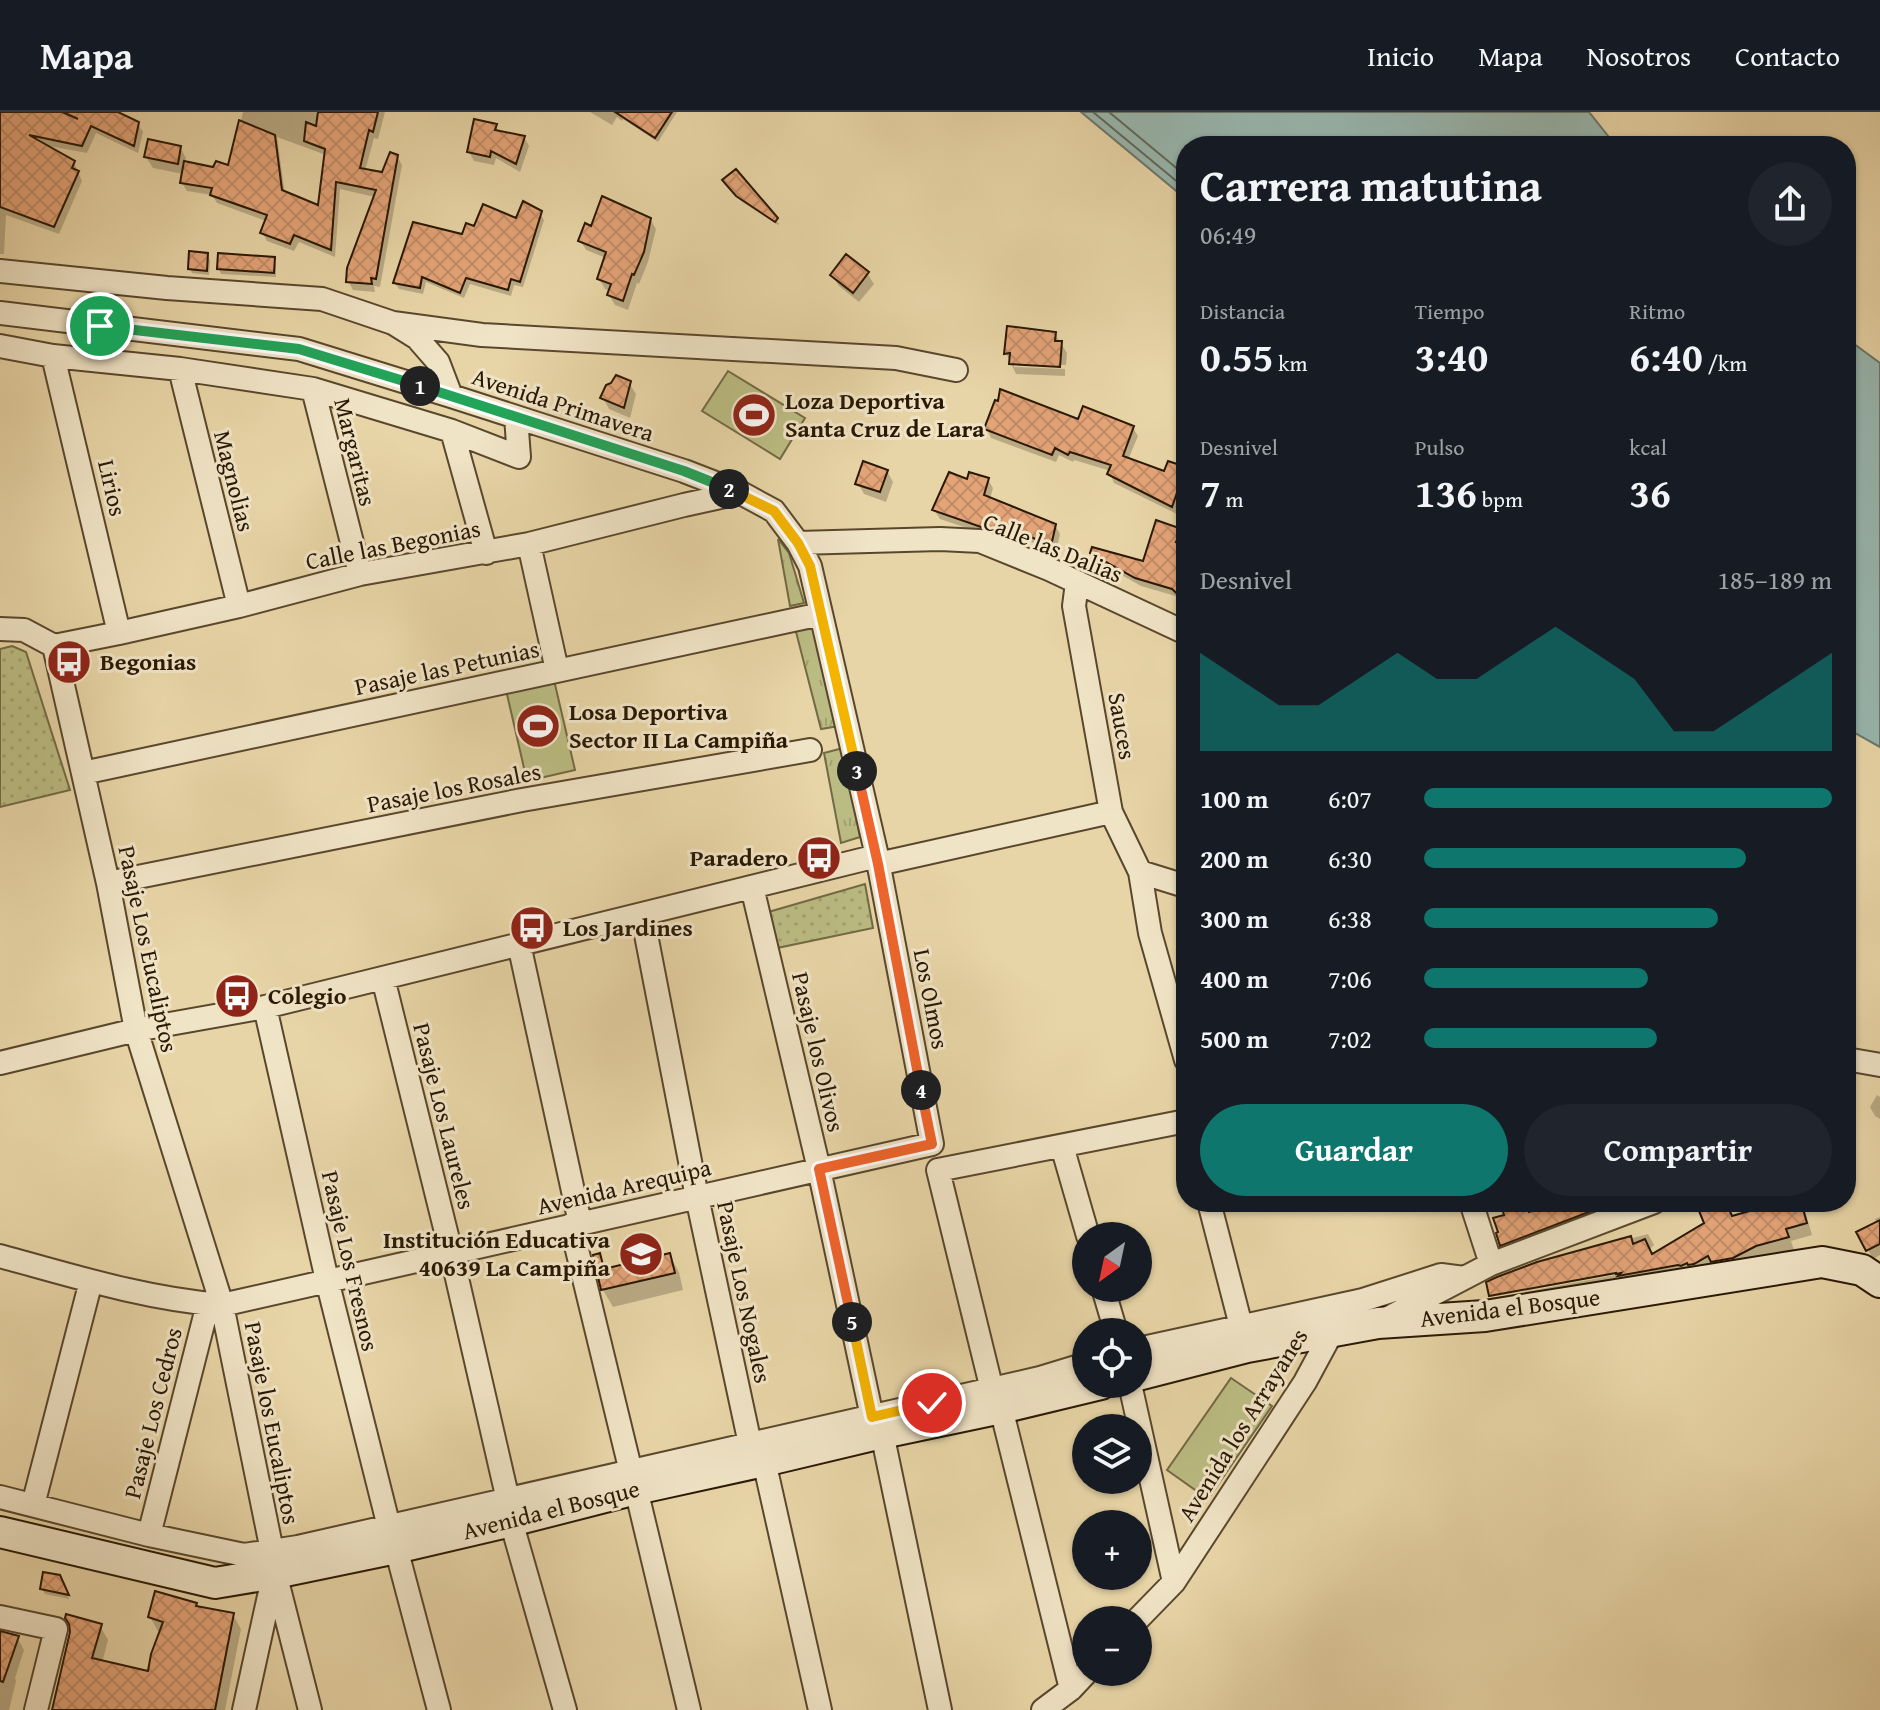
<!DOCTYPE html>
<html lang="es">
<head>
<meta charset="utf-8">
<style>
	body { margin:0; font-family:"Gentium Book Plus",serif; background:#20242c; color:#f1f3f6; height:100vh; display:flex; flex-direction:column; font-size:30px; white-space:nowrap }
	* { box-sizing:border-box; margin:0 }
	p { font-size:26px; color:#9ea1a6 }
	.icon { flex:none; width:44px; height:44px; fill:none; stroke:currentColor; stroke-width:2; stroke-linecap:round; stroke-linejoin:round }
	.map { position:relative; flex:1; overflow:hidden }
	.sheet { position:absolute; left:1176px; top:24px; width:680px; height:1076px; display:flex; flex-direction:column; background:#171b24; border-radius:32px; box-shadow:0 2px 6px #0004 }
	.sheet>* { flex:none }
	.needle { width:52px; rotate:213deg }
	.fabs { position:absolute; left:1072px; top:1110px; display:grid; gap:16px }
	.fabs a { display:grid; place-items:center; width:80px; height:80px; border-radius:50%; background:#171b24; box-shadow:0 2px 6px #0004; font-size:40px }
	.pin { position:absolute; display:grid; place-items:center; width:68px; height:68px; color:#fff; margin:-34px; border:4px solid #fff; border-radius:50%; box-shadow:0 2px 8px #0007 }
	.km { position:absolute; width:40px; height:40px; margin:-20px; border-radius:50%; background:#222; color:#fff; font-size:22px; line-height:40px; text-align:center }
	.round { display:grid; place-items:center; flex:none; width:84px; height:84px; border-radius:42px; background:#20242c }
	.headline { display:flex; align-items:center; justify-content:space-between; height:136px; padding:0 24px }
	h1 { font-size:44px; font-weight:700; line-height:60px }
	.figures { display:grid; grid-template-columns:repeat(3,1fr); gap:12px; height:136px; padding:8px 24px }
	.figures div { display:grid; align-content:center }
	.figures b { font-size:40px; font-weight:700 }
	.figures small { font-size:22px; font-weight:400 }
	.figures p { font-size:22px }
	.chart { height:224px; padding:16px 24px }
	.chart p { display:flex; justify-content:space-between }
	.chart svg { width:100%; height:144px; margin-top:8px; fill:#0f766e; opacity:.7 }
	.button { display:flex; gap:16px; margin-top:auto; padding:16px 24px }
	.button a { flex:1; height:92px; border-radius:48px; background:#0f766e; color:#fff; font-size:32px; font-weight:700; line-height:92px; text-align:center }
	.button a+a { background:#20242c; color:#f1f3f6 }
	ul { padding:0 24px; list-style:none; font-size:26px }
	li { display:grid; grid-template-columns:128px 96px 1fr; align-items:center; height:60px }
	li i { height:20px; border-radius:10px; background:#0f766e }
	header { display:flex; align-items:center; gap:48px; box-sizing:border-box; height:112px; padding:0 40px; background:#171b24; border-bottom:2px solid #363941 }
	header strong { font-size:38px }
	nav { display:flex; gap:44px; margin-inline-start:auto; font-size:28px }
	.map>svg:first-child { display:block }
</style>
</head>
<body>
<header>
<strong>Mapa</strong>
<nav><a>Inicio</a><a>Mapa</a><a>Nosotros</a><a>Contacto</a></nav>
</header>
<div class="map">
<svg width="1880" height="1598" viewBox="0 0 1880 1598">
	<defs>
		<pattern id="grass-tufts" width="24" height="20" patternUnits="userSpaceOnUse" patternTransform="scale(2)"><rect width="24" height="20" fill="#bbbc83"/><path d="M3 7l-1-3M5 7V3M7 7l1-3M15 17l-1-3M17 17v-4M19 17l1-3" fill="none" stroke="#a1a170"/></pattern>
		<pattern id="park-dots" width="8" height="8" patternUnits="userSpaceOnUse" patternTransform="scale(2)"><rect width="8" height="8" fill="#bbbc83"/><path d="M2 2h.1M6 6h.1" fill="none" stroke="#a1a170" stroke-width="1.8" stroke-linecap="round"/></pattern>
		<pattern id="building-cross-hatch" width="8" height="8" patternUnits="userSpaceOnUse" patternTransform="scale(2)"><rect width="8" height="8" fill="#e3a478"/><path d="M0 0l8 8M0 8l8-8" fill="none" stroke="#c38c66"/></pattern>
	</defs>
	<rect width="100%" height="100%" fill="#e8d5a7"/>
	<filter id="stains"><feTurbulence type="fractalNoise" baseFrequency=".0025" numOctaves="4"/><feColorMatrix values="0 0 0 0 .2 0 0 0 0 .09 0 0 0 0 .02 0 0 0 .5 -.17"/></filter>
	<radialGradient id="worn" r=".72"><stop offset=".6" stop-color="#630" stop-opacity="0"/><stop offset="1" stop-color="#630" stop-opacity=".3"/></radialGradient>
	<path fill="url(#grass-tufts)" stroke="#726a44" stroke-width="2" d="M778,427L789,441L804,491L790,494Z
		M795,516H815L839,614L821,617Z
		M843,636L860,725L841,731L824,641Z"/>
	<path fill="url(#park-dots)" stroke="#726a44" stroke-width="2" d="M12,534L26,540L70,678L0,695V537Z
		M865,772L873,816L777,836L765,801Z"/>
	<path fill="#bbbc83" stroke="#726a44" stroke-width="2" d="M728,259L805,306L780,347L702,299Z
		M554,568L575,658L527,669L506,578Z
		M1231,1266L1272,1294L1208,1387L1167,1358Z"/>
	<path fill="#98b7af" stroke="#6c776b" stroke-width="2" d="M1081,0H1589L1616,34H1186V87Z
		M1846,226L1880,251V635L1846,616Z"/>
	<path fill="#0003" fill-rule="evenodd" d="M0,0H60L90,15L94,0H114L138,12L143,20L138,41L96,21L87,41L44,33L74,51L82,69L59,122L6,103L4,142H0Z
		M243,0H385L378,27L374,26L365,59L384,63L397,44L402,53L380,175L374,174L375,180L353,178L348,169L375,85L340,77L335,145L299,130L294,139L267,129L262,120L266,109L217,91L212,83L187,79L182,71L183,62L153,56L146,45L180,35L186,46L185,51L215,57L229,56ZM277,25L326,43L319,96L285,82Z
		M590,0H677L658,30L623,7L622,9L617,5L612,13Z
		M495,13L500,21L524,25L529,34L520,60L496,46L494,53L474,49L469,40Z
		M728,73L776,107L779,112L778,113L741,89Z
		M540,101L544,108L523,175L514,173L511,184L470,172L464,186L426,170L423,182L399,177L395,171L475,117L518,108Z
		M650,107L656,117L648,150L639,172L637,171L628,198L615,193L609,183L610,179L605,177L599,167L606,146L586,138L580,128L592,116Z
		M207,143L210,148L209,163L192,161L190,156Z
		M274,147L276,152V165L221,162L219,157Z
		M867,161L874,172L859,190L839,174L832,163Z
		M1055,222L1067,241L1066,253L1014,251V255L1065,257V264L1016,262L1006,241Z
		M629,271L636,282L630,306L609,297L603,286Z
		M1079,309L1133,316L1138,324L1128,348L1166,361L1185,357L1186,456L1183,466L1186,468V492L1179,485L1141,474L1097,449L1092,440L1144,452L1177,418L1183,405L1114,371L1110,362L1111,359L1074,348L1073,350L1059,343L1056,350L991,326L987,317Z
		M887,359L893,370L886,390L864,382L858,371Z
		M988,368L993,376L990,387L1055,413L1060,422L1056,441L1011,421L1008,430L940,407L934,398L968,370Z
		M1877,983L1880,985V1007L1875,1004L1870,995Z
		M1501,1090H1639L1506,1141L1502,1133L1505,1105Z
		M1788,1090H1800L1805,1099L1812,1123L1791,1129L1794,1138L1763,1146L1498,1196L1492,1186L1626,1161L1625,1157L1495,1181L1492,1184L1488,1172L1537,1151L1648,1122L1654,1133L1649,1138L1653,1144L1733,1106Z
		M1880,1105V1143L1873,1147L1859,1121L1877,1112L1875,1107Z
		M599,1143L607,1158L669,1143L679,1160L683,1178L613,1195L603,1178L595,1144Z
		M62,1470L69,1487L45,1482L42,1477Z
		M197,1496L233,1503L241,1517L225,1598H52L100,1514L108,1528L102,1551L149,1562L162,1520L158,1519L150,1505Z
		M0,1521L17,1525L24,1538L15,1566L16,1569L9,1598H0Z"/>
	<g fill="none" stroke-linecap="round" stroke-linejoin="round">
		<path stroke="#60685a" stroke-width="2" d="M1093,0L1186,77
			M1109,0L1186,64"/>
	</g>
	<path fill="url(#building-cross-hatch)" stroke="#291804" stroke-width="2" d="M0,0H62L78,7L63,0H118L139,10L134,34L91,14L82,34L29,23L75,49L72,56L79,59L54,115L0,95Z
		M318,0H378L373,20L369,18L360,56L382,60L390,40L398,43L376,167L371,166L372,172L346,170L347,156L376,78L336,70L331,138L294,123L290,132L260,121L267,103L210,83L212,76L180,71L184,49L213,55L216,49L228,53L239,8L275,23L282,78L318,93L325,37L304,29L306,10L316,14Z
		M615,0H672L655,26Z
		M474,7L497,12L495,18L525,24L516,52L491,39L490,45L467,40Z
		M148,27L181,34L178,52L144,45Z
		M736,57L778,106L775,110L736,84L722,68Z
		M602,84L651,106L644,140L634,163L632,162L623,189L607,183L611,172L597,167L606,140L578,129L585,111L591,114Z
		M523,89L542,99L520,170L511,167L508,178L466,166L460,181L422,165L420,176L393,171L413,110L462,122L466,111L474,114L483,92L516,106Z
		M189,139L208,141L207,159L188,157Z
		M218,141L275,145L274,161L217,157Z
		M846,142L869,160L853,181L830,163Z
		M1007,214L1056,220L1055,229H1062L1060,255L1009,252L1010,241L1004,242Z
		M616,263L631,269L624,296L600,286L606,273L611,271Z
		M1000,277L1078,307L1083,294L1134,314L1123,344L1164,359L1168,349L1186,355L1172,395L1107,362L1111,353L1070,340L1068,343L1055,336L1052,343L984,317L995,288L998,289Z
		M863,349L888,358L880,380L855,372Z
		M949,360L967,367L969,360L989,366L984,383L1056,412L1051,434L1006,414L1004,423L932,398Z
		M1156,408L1182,417L1176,430L1186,433L1178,460L1186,466V490L1172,477L1135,466L1090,441L1092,435L1143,449Z
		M1500,1090H1524L1525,1096H1528L1529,1100L1548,1094L1549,1096L1580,1090H1615L1500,1134L1496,1121L1498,1120L1493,1106L1504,1103Z
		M1720,1090H1726L1732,1104L1781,1090H1801L1807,1111L1786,1117L1789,1125L1756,1134L1733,1146L1711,1150L1708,1144L1694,1152L1688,1153L1687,1151L1681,1154L1678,1153L1618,1164L1621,1161L1616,1162V1161L1489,1184L1486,1170L1497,1165L1537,1150L1631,1124L1633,1132L1645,1127L1652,1142L1704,1111L1699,1099Z
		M1880,1108V1132L1866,1139L1856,1120Z
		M600,1141L604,1157L670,1141L675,1161L601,1178L593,1143Z
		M43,1460L60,1463L69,1483L40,1477Z
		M155,1479L197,1491L196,1494L234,1501L215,1598H52L70,1520L69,1512L65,1506L66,1502L102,1512L92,1546L148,1559L151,1542L163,1510L148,1505Z
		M0,1519L19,1524L3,1570L0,1569Z"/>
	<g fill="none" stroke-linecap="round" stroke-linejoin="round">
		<g stroke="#59472d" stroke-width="26">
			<path id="street" d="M0,159L167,176L322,187L393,211L417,226L438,250L451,284
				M0,201L299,237L451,284L684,359L741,381L774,399L798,431L810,454L877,744L932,1032L222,1193C146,1187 73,1164 0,1144
				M393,211L482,223L896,246L956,258
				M0,234L53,244L180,257L313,277L452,319L519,345L516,305
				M53,244L119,521
				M180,257L239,494
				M313,277L360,462
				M452,319L486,441
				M798,431L940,427L980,429L1049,457L1186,521
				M529,432L557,558
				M1077,471L1074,494L1111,700L1140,760L1150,821L1186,948
				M0,517L24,518L54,534
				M54,534L108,771L136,918L222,1193L272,1439
				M54,534L119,521L239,494L360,462L529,432L684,393L739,381
				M83,661L821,502
				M878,752L1111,700
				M1140,760L1182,773L1186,772
				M108,771L522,688L810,638
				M752,775L819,1057L872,1305
				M642,802L697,1085L750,1332
				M519,832L580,1111
				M383,866L451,1140L508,1388H522
				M265,895L327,1168L389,1415
				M1846,947L1880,953
				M0,951L136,918L265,895L877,744
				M1062,1034L1088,1124
				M1209,1090L1241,1214
				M1471,1090L1491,1152
				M571,1113L631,1360L644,1359
				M1103,1176L1116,1220
				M1386,1207L1491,1152L1654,1090
				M1138,1237L1363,1188L1441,1163L1464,1166
				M1040,1266L1086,1252
				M1130,1272L1174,1470
				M992,1278L938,1058L1186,1009
				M1001,1296L1071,1577
				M882,1321L940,1598
				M764,1349L820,1598
				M636,1377L689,1598
				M0,1385L149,1423L244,1443L298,1435L1040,1266L1043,1286
				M33,1393L91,1169
				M511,1409L565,1598
				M149,1423L208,1192
				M396,1436L439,1598
				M275,1461L310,1598
				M0,1505L56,1517L36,1598
				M1137,1508L1174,1470L1305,1270L1332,1220
				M244,1598L273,1466
				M1043,1598L1071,1577L1087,1560"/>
		</g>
		<g stroke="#291804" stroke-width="34">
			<path id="secondary" d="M1138,1263L1247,1235L1378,1211L1485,1204L1822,1150L1862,1158L1880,1170
				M0,1420L215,1471L275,1461L396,1436L511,1409L636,1377L764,1349L882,1321L1001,1296L1101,1272"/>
		</g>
		<use href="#street" stroke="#f0e4c6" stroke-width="22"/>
		<use href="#secondary" stroke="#f0e4c6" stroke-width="30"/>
	</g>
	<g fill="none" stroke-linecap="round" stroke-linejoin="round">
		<g stroke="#fff" stroke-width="16">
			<path id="split-1" d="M100,214L299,237L420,274"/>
		</g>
		<g stroke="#fff" stroke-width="16">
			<path id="split-2" d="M420,274L684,359L729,377"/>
		</g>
		<g stroke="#fff" stroke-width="16">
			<path id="split-3" d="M729,377L774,399L798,431L810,454L857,659"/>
		</g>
		<g stroke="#fff" stroke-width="16">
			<path id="split-4" d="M857,659L878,752L921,978"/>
		</g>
		<g stroke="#fff" stroke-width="16">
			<path id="split-5" d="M852,1210L819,1057L932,1032L921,978"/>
		</g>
		<g stroke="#fff" stroke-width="16">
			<path id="split-6" d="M852,1210L872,1305L932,1291"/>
		</g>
		<use href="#split-1" stroke="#22a559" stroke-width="10"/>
		<use href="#split-2" stroke="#22a559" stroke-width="10"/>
		<use href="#split-3" stroke="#f5b400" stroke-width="10"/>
		<use href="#split-4" stroke="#f0652b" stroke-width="10"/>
		<use href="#split-5" stroke="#f0652b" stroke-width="10"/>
		<use href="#split-6" stroke="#f5b400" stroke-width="10"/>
	</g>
	<defs>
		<g id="stadium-disc" transform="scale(2.3)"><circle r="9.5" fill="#8f2418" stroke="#f0e4c6"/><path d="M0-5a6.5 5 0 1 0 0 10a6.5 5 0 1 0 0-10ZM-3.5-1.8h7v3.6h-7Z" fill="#fff"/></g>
		<g id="bus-disc" transform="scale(2.3)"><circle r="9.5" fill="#8f2418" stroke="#f0e4c6"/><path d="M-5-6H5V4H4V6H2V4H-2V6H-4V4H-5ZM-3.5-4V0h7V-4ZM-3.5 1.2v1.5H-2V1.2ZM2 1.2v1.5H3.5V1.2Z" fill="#fff"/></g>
		<g id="school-disc" transform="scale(2.3)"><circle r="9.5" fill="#8f2418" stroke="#f0e4c6"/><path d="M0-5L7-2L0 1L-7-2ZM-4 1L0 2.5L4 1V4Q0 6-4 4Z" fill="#fff"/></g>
	</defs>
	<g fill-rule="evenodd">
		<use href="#stadium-disc" x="754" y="303"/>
		<use href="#bus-disc" x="69" y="550"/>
		<use href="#stadium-disc" x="538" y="614"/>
		<use href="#bus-disc" x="819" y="746"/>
		<use href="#bus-disc" x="532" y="816"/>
		<use href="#bus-disc" x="237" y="884"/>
		<use href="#school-disc" x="641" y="1142"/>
	</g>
	<g text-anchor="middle" stroke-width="6" stroke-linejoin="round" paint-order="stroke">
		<g font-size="24" font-weight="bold" fill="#291804" stroke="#f0e4c6" text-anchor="start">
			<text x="785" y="297">Loza Deportiva<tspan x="785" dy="28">Santa Cruz de Lara</tspan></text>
			<text x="100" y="558">Begonias</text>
			<text x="569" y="608">Losa Deportiva<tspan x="569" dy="28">Sector II La Campiña</tspan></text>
			<text x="788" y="754" text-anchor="end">Paradero</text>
			<text x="563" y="824">Los Jardines</text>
			<text x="268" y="892">Colegio</text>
			<text x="610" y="1136" text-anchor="end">Institución Educativa<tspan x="610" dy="28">40639 La Campiña</tspan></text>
		</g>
		<g font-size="24" fill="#291804" stroke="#f0e4c6">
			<text transform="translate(563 293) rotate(18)" y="8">Avenida Primavera</text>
			<text transform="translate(355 340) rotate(76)" y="8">Margaritas</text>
			<text transform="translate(234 369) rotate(76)" y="8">Magnolias</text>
			<text transform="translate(112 376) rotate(77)" y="8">Lirios</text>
			<text transform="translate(393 433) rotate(-11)" y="8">Calle las Begonias</text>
			<text transform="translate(1053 436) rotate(22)" y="8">Calle las Dalias</text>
			<text transform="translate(447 556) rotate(-12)" y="8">Pasaje las Petunias</text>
			<text transform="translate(1122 614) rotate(80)" y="8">Sauces</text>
			<text transform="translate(454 676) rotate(-11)" y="8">Pasaje los Rosales</text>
			<text transform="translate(148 837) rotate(78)" y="8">Pasaje Los Eucaliptos</text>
			<text transform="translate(931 887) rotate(79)" y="8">Los Olmos</text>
			<text transform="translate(818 940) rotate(77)" y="8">Pasaje los Olivos</text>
			<text transform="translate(444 1004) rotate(76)" y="8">Pasaje Los Laureles</text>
			<text transform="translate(624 1075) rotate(-13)" y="8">Avenida Arequipa</text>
			<text transform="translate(350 1149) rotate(77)" y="8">Pasaje Los Fresnos</text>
			<text transform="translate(744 1180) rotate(78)" y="8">Pasaje Los Nogales</text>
			<text transform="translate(1510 1196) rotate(-7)" y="8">Avenida el Bosque</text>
			<text transform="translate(153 1301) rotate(-76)" y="8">Pasaje Los Cedros</text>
			<text transform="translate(272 1311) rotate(79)" y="8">Pasaje los Eucaliptos</text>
			<text transform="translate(1243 1313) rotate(-58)" y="8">Avenida los Arrayanes</text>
			<text transform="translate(551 1398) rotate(-14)" y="8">Avenida el Bosque</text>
		</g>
	</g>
	<rect width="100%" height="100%" filter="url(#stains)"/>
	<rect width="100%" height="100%" fill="url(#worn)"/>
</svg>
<div class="fabs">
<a><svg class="needle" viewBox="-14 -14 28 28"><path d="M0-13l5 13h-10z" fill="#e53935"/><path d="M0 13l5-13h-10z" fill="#9ea1a6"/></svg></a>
<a><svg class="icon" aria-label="locate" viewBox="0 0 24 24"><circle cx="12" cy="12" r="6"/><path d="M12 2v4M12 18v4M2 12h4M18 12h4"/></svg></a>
<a><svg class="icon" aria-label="layers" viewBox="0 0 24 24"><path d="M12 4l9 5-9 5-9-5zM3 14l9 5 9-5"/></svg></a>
<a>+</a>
<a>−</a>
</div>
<div class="pin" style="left:100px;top:214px;background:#1e9e55"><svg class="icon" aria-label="arrive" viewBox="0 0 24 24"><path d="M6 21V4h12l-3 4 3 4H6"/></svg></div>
<div class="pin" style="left:932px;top:1291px;background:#d93025"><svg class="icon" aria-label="check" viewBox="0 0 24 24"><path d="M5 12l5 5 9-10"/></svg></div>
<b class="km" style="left:420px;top:274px">1</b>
<b class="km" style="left:729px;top:377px">2</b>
<b class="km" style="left:857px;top:659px">3</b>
<b class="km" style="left:921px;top:978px">4</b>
<b class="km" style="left:852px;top:1210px">5</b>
<section class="sheet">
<div class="headline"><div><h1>Carrera matutina</h1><p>06:49</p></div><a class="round"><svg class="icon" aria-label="share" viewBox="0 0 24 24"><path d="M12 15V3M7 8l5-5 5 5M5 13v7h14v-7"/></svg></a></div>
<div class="figures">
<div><p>Distancia</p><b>0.55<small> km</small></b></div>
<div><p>Tiempo</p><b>3:40</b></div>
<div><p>Ritmo</p><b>6:40<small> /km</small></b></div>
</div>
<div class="figures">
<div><p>Desnivel</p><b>7<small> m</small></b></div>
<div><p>Pulso</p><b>136<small> bpm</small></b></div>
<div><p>kcal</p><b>36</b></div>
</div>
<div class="chart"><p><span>Desnivel</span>185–189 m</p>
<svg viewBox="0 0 160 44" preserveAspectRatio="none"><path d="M0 44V14L10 22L20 30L30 30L40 22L50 14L60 22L70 22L80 14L90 6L100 14L110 22L120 38L130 38L140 30L150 22L160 14V44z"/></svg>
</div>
<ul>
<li><b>100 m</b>6:07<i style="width:100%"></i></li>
<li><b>200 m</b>6:30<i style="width:79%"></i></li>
<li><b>300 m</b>6:38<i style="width:72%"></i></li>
<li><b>400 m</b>7:06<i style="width:55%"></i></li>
<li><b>500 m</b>7:02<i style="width:57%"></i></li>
</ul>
<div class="button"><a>Guardar</a><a>Compartir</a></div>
</section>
</div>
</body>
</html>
